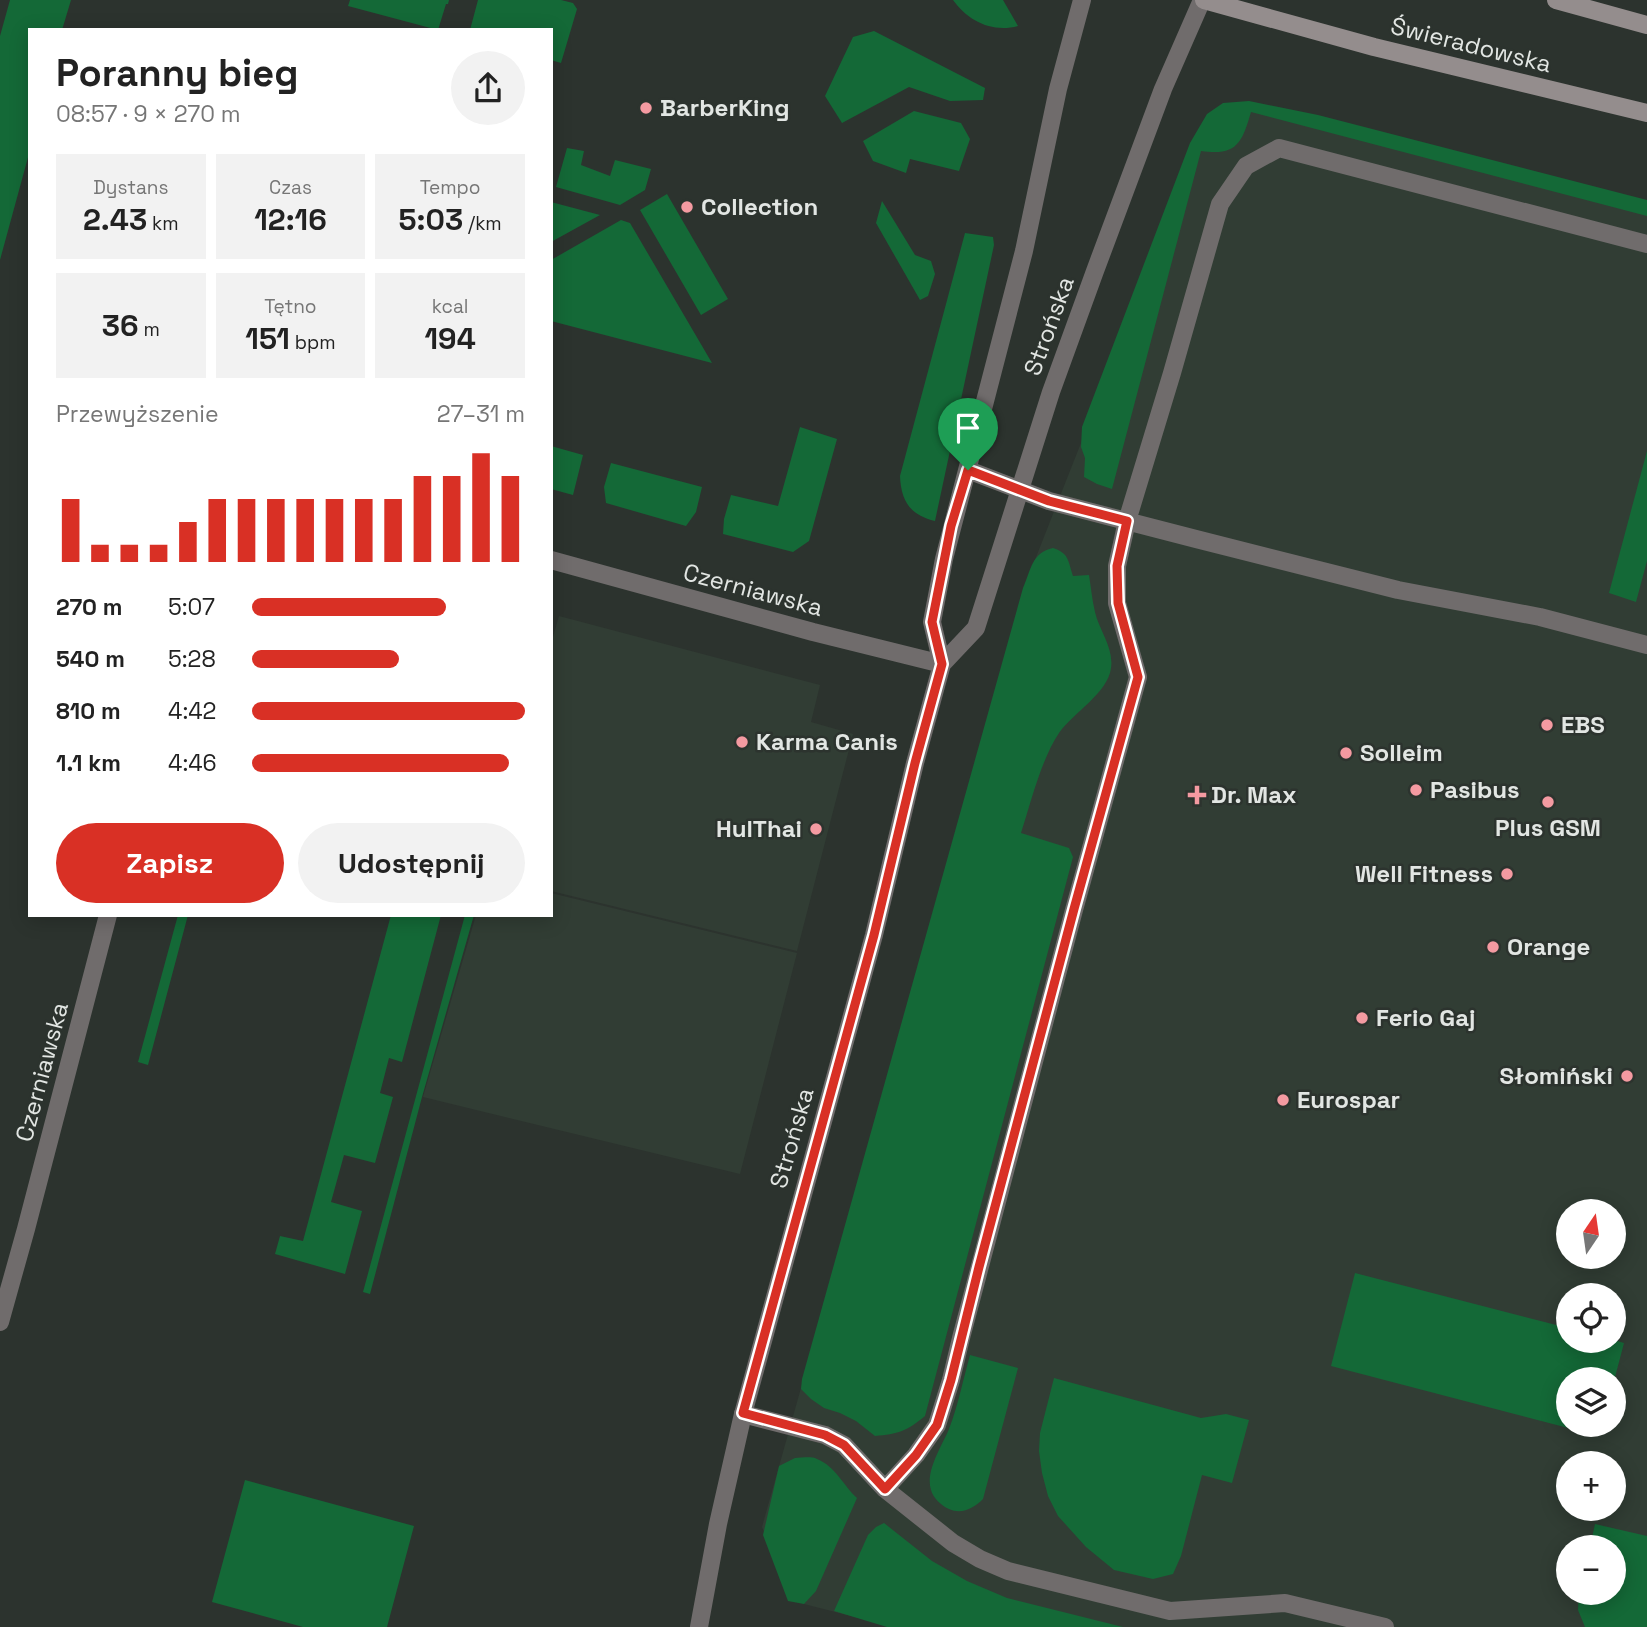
<!DOCTYPE html>
<html lang="pl">
<head>
<meta charset="utf-8">
<style>
	body { margin:0; font-family:"Space Grotesk",sans-serif; background:#f2f2f2; color:#222; height:100vh; display:flex; flex-direction:column; font-size:26px; white-space:nowrap }
	* { box-sizing:border-box; margin:0 }
	p { font-size:23px; color:#767676 }
	.icon { flex:none; width:38px; height:38px; fill:none; stroke:currentColor; stroke-width:2; stroke-linecap:round; stroke-linejoin:round }
	.map { position:relative; flex:1; overflow:hidden }
	.sheet { position:absolute; left:28px; top:28px; width:525px; height:889px; display:flex; flex-direction:column; background:#fff; border-radius:0px; box-shadow:0 4px 18px #0003 }
	.sheet>* { flex:none }
	.needle { width:46px; rotate:13deg }
	.controls { position:absolute; left:1556px; top:1199px; display:grid; gap:14px }
	.controls a { display:grid; place-items:center; width:70px; height:70px; border-radius:50%; background:#fff; box-shadow:0 4px 18px #0003; font-size:35px }
	.pin { position:absolute; display:grid; place-items:center; width:60px; height:60px; color:#fff; margin:-72px -30px; border-radius:50% 50% 50% 0; rotate:-45deg; box-shadow:0 0 7px #0007 }
	.pin .icon { rotate:45deg }
	.round { display:grid; place-items:center; flex:none; width:74px; height:74px; border-radius:37px; background:#f2f2f2 }
	.overview { display:flex; align-items:center; justify-content:space-between; height:119px; padding:0 28px }
	h1 { font-size:38px; font-weight:800; line-height:52px }
	.figures { display:grid; grid-template-columns:repeat(3,1fr); gap:10px; height:119px; padding:7px 28px }
	.figures div { display:grid; align-content:center; border-radius:0px; background:#f2f2f2; text-align:center }
	.figures b { font-size:30px; font-weight:800 }
	.figures small { font-size:19px; font-weight:400 }
	.figures p { font-size:19px }
	.chart { height:196px; padding:14px 28px }
	.chart p { display:flex; justify-content:space-between }
	.chart svg { width:100%; height:126px; margin-top:7px; stroke:#d93025; stroke-width:6 }
	.action { display:flex; gap:14px; margin-top:auto; padding:14px 28px }
	.action a { flex:1; height:80px; border-radius:42px; background:#d93025; color:#fff; font-size:28px; font-weight:800; line-height:80px; text-align:center }
	.action a+a { background:#f2f2f2; color:#222 }
	ul { padding:0 28px; list-style:none; font-size:23px }
	li { display:grid; grid-template-columns:112px 84px 1fr; align-items:center; height:52px }
	li i { height:18px; border-radius:9px; background:#d93025 }
	.map>svg:first-child { display:block }
</style>
</head>
<body>
<div class="map">
<svg width="1647" height="1627" viewBox="0 0 1647 1627">
	<rect width="100%" height="100%" fill="#2c332e"/>
	<path fill="#313d34" fill-rule="evenodd" d="M1246,106L1647,211V1627H894L804,1604L792,1599L762,1527L1029,575L1203,133ZM1568,1211H1614V1256H1568ZM1568,1295H1614V1340H1568ZM1568,1379H1614V1424H1568ZM1568,1463H1614V1508H1568ZM1568,1547H1614V1592H1568Z
		M559,616L820,685L811,722L853,734L797,951L551,891V644Z
		M551,893L797,953L740,1174L423,1097L476,915H551Z"/>
	<path fill="#146937" d="M10,0H71L62,30H30V150L0,260V36Z
		M350,0H449L448,4H446L438,30L348,6Z
		M478,0H561L573,3L577,9L561,63L551,60V30H470Z
		M953,0H1003L1018,26C992,33 968,21 953,0Z
		M874,31L985,88L983,100L950,101L909,87L842,123L825,96L853,37Z
		M1249,101L1318,115L1647,200V216L1251,112C1242,143 1237,156 1201,151L1112,489L1097,484L1084,477L1085,458L1081,447L1082,427L1190,143L1207,114L1223,103Z
		M914,111L961,123L970,139L959,171L910,159L906,173L873,161L863,141Z
		M567,148L584,151L581,165L610,176L615,160L651,169L645,190L620,205L556,187Z
		M667,194L728,299L701,315L640,210Z
		M882,201L915,255L931,261L935,274L928,296L920,300L876,223Z
		M551,202L600,215L551,242Z
		M621,220L630,223L712,363L551,321V260Z
		M965,233L993,237L994,245L935,521C910,515 901,501 900,476Z
		M800,427L837,439L809,541L793,552L723,534L724,519L731,495L778,506Z
		M551,446L583,455L573,495L551,489Z
		M1647,451V561L1636,602L1609,593Z
		M611,463L702,487L696,512L686,526L606,503L604,487Z
		M1053,548C1069,553 1068,561 1073,576L1089,575C1091,587 1092,600 1095,612C1099,630 1114,648 1111,668C1108,693 1073,713 1059,733C1041,760 1031,802 1021,833L1069,848L1073,857L925,1416C907,1431 898,1434 875,1436L856,1421L840,1413L824,1408L811,1399L801,1389L802,1379L1023,588C1031,570 1032,552 1053,548Z
		M178,915H188L148,1065L138,1062Z
		M391,915H441L402,1062L389,1058L380,1093L393,1097L375,1163L344,1155L331,1202L362,1211L345,1274L275,1254L280,1236L303,1241Z
		M465,915H474L422,1097L370,1294L363,1292Z
		M1355,1273L1568,1328V1340H1614L1624,1343L1614,1381V1379H1568V1424L1602,1425L1599,1436L1331,1366Z
		M970,1355L1018,1368L983,1499C974,1508 962,1515 949,1509C942,1506 933,1498 931,1490C925,1471 942,1446 949,1429C958,1406 963,1380 970,1355Z
		M1054,1378L1201,1418L1226,1414L1249,1420L1232,1483L1202,1475L1181,1556L1173,1574L1153,1579L1114,1570L1086,1547L1058,1516L1048,1496L1042,1473L1039,1451L1040,1433Z
		M795,1458C802,1458 811,1456 817,1459C835,1466 843,1485 857,1498L816,1591L804,1604L788,1601L763,1535L779,1466Z
		M245,1480L414,1526L387,1627H303L212,1602Z
		M884,1523L932,1561L967,1581L1007,1598L1123,1627H887L834,1611L868,1535L876,1527Z
		M1595,1524L1647,1536V1627H1585L1578,1610L1579,1593L1614,1592V1547H1590Z"/>
	<g fill="none" stroke-linecap="round" stroke-linejoin="round">
		<path stroke="#706c6c" stroke-width="18" d="M968,470L1049,501L1196,539L1398,590L1540,617L1647,645
			M743,1414L825,1435L844,1445L885,1489L953,1543L980,1559L1008,1571L1170,1611L1285,1603L1385,1627
			M885,1489L916,1455L937,1425L951,1380L961,1338L1074,910L1138,677L1117,603V566L1127,521L1172,373L1220,204L1246,166L1279,148L1647,244"/>
		<path stroke="#706c6c" stroke-width="18" d="M551,560L813,632L942,664
			M942,664L932,622L944,559L1024,251L1058,89L1082,0
			M0,1322L26,1229L108,915
			M699,1627L718,1524L743,1414L874,935L915,763L942,664L976,628L1051,392L1095,271L1163,89L1202,0"/>
		<path stroke="#948d8d" stroke-width="18" d="M1204,0L1374,47L1647,113
			M1556,0L1647,25"/>
	</g>
	<g fill="none" stroke-linecap="round" stroke-linejoin="round">
		<g stroke="#fff" stroke-width="14">
			<path id="route" d="M968,470L1049,501L1127,521L1117,566L1118,603L1138,677L1074,909L979,1267L951,1380L937,1425L916,1455L885,1489L844,1445L825,1435L743,1413L874,935L915,763L942,664L932,622L951,526Z"/>
		</g>
		<use href="#route" stroke="#d93025" stroke-width="9"/>
	</g>
	<g fill="#f49aa1" stroke="#2c332e" stroke-width="2.5">
		<circle cx="646" cy="108" r="7"/>
		<circle cx="687" cy="207" r="7"/>
		<circle cx="1547" cy="725" r="7"/>
		<circle cx="742" cy="742" r="7"/>
		<circle cx="1346" cy="753" r="7"/>
		<circle cx="1416" cy="790" r="7"/>
		<path d="M1193.5 784.5h7v7h7v7h-7v7h-7v-7h-7v-7h7z"/>
		<circle cx="1548" cy="802" r="7"/>
		<circle cx="816" cy="829" r="7"/>
		<circle cx="1507" cy="874" r="7"/>
		<circle cx="1493" cy="947" r="7"/>
		<circle cx="1362" cy="1018" r="7"/>
		<circle cx="1627" cy="1076" r="7"/>
		<circle cx="1283" cy="1100" r="7"/>
	</g>
	<g text-anchor="middle" stroke-width="5" stroke-linejoin="round" paint-order="stroke">
		<g font-size="24" fill="#e2e6e3" stroke="#2c332e">
			<text transform="translate(1471 45) rotate(14)" y="8">Świeradowska</text>
			<text transform="translate(1049 326) rotate(-70)" y="8">Strońska</text>
			<text transform="translate(753 590) rotate(15)" y="8">Czerniawska</text>
			<text transform="translate(42 1072) rotate(-75)" y="8">Czerniawska</text>
			<text transform="translate(792 1138) rotate(-74)" y="8">Strońska</text>
		</g>
		<g font-size="24" font-weight="bold" fill="#e2e6e3" stroke="#2c332e" text-anchor="start">
			<text x="660" y="116">BarberKing</text>
			<text x="701" y="215">Collection</text>
			<text x="1561" y="733">EBS</text>
			<text x="756" y="750">Karma Canis</text>
			<text x="1360" y="761">Solleim</text>
			<text x="1430" y="798">Pasibus</text>
			<text x="1211" y="803">Dr. Max</text>
			<text x="1548" y="836" text-anchor="middle">Plus GSM</text>
			<text x="802" y="837" text-anchor="end">HulThai</text>
			<text x="1493" y="882" text-anchor="end">Well Fitness</text>
			<text x="1507" y="955">Orange</text>
			<text x="1376" y="1026">Ferio Gaj</text>
			<text x="1613" y="1084" text-anchor="end">Słomiński</text>
			<text x="1297" y="1108">Eurospar</text>
		</g>
	</g>
</svg>
<div class="controls">
<a><svg class="needle" viewBox="-14 -14 28 28"><path d="M0-13l5 13h-10z" fill="#e53935"/><path d="M0 13l5-13h-10z" fill="#767676"/></svg></a>
<a><svg class="icon" aria-label="locate" viewBox="0 0 24 24"><circle cx="12" cy="12" r="6"/><path d="M12 2v4M12 18v4M2 12h4M18 12h4"/></svg></a>
<a><svg class="icon" aria-label="layers" viewBox="0 0 24 24"><path d="M12 4l9 5-9 5-9-5zM3 14l9 5 9-5"/></svg></a>
<a>+</a>
<a>−</a>
</div>
<div class="pin" style="left:968px;top:470px;background:#1e9e55"><svg class="icon" aria-label="arrive" viewBox="0 0 24 24"><path d="M6 21V4h12l-3 4 3 4H6"/></svg></div>
<section class="sheet">
<div class="overview"><div><h1>Poranny bieg</h1><p>08:57 · 9 × 270 m</p></div><a class="round"><svg class="icon" aria-label="share" viewBox="0 0 24 24"><path d="M12 15V3M7 8l5-5 5 5M5 13v7h14v-7"/></svg></a></div>
<div class="figures">
<div><p>Dystans</p><b>2.43<small> km</small></b></div>
<div><p>Czas</p><b>12:16</b></div>
<div><p>Tempo</p><b>5:03<small> /km</small></b></div>
</div>
<div class="figures">
<div><b>36<small> m</small></b></div>
<div><p>Tętno</p><b>151<small> bpm</small></b></div>
<div><p>kcal</p><b>194</b></div>
</div>
<div class="chart"><p><span>Przewyższenie</span>27–31 m</p>
<svg viewBox="0 0 160 44" preserveAspectRatio="none"><path d="M5 44V22M15 44V38M25 44V38M35 44V38M45 44V30M55 44V22M65 44V22M75 44V22M85 44V22M95 44V22M105 44V22M115 44V22M125 44V14M135 44V14M145 44V6M155 44V14"/></svg>
</div>
<ul>
<li><b>270 m</b>5:07<i style="width:71%"></i></li>
<li><b>540 m</b>5:28<i style="width:54%"></i></li>
<li><b>810 m</b>4:42<i style="width:100%"></i></li>
<li><b>1.1 km</b>4:46<i style="width:94%"></i></li>
</ul>
<div class="action"><a>Zapisz</a><a>Udostępnij</a></div>
</section>
</div>
</body>
</html>
